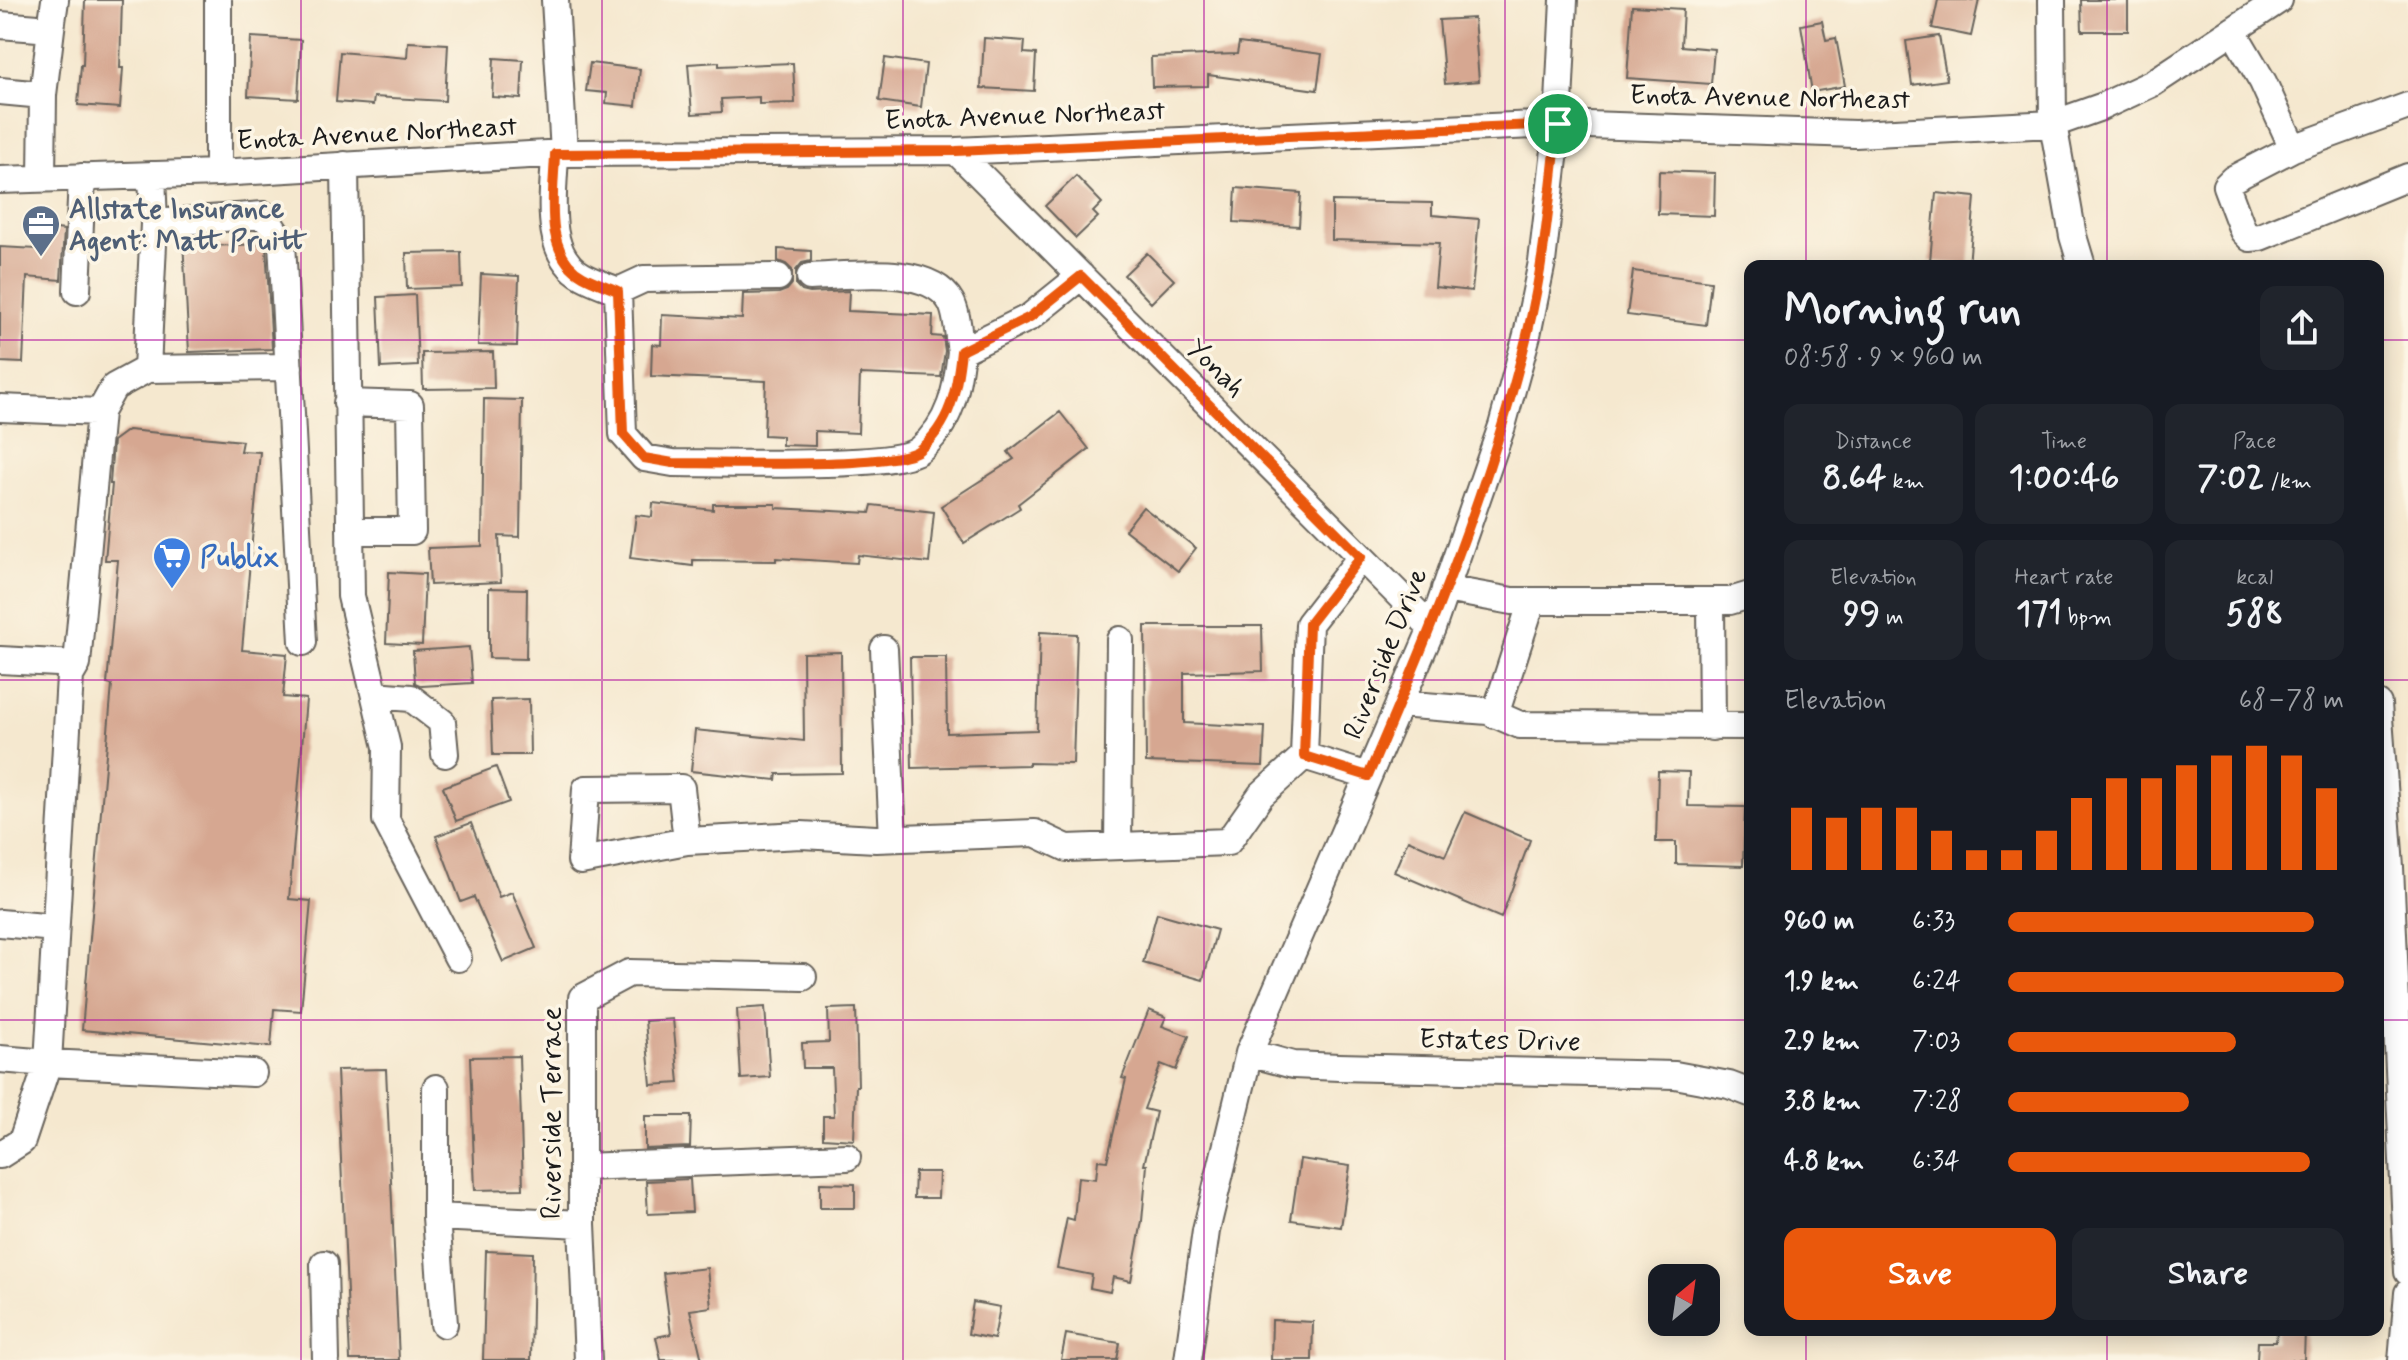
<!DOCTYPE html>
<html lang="en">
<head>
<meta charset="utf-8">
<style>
	body { margin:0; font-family:Mynerve,sans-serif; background:#20242c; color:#f1f3f6; height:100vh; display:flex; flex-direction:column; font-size:30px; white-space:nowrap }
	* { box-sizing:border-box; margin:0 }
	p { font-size:26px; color:#9ea1a6 }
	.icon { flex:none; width:44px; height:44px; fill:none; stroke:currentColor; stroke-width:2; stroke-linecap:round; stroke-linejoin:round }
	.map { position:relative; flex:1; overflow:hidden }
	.side { position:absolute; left:1744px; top:260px; width:640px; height:1076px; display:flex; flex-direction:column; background:#171b24; border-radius:16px; box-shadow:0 4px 20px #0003 }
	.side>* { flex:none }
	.needle { width:52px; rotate:29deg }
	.fabs { position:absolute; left:1648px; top:1264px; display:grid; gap:16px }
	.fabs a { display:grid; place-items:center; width:72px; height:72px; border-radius:16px; background:#171b24; box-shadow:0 4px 20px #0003; font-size:40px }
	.pin { position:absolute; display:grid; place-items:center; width:68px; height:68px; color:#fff; margin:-34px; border:4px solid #fff; border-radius:50%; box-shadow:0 2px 8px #0007 }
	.round { display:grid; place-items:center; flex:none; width:84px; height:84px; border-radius:16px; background:#20242c }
	.headline { display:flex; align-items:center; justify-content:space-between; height:136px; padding:0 40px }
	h1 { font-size:44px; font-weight:800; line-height:60px }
	.stats { display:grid; grid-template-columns:repeat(3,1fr); gap:12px; height:136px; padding:8px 40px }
	.stats div { display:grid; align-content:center; border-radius:16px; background:#20242c; text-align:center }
	.stats b { font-size:34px; font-weight:800 }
	.stats small { font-size:22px; font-weight:400 }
	.stats p { font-size:22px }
	.chart { height:224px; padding:16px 40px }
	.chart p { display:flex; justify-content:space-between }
	.chart svg { width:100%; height:144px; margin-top:8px; stroke:#ea580c; stroke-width:6 }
	.primary-button { display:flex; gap:16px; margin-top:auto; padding:16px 40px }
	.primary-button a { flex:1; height:92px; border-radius:16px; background:#ea580c; color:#fff; font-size:32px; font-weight:800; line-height:92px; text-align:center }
	.primary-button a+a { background:#20242c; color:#f1f3f6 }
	ul { padding:0 40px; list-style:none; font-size:26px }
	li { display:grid; grid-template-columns:128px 96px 1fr; align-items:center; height:60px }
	li i { height:20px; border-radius:10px; background:#ea580c }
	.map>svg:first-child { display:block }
</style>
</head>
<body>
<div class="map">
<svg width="2408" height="1360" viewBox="0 0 2408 1360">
	<rect width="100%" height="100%" fill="#fcf5e5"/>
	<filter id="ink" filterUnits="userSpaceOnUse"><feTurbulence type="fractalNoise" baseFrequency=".0125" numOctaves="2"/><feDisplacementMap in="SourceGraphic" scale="16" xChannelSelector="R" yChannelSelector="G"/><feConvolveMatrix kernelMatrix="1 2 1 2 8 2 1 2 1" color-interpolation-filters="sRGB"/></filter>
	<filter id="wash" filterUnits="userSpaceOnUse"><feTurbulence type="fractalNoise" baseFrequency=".006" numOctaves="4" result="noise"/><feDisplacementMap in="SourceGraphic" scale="32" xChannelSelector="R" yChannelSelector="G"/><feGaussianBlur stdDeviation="1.8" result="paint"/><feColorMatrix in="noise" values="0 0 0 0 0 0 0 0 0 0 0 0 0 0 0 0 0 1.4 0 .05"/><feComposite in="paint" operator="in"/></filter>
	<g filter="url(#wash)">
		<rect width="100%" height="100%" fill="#f5e8cf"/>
		<g id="blocks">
			<path fill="#d6a791" d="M85,0H122L120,68H123L120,108L78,105L81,65H83Z
				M1938,0H1979L1971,36L1932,28Z
				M2081,0H2128V31H2082Z
				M1632,6L1683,9L1681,46L1714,49L1711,84L1627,78Z
				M1474,18L1479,81L1445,84L1439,20Z
				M1822,21L1826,40L1836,38L1845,86L1812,92L1801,25Z
				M1939,36L1947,80L1912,85L1906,41Z
				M251,37L301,40L298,99L248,96Z
				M984,38L1025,41L1024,53L1036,54L1034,91L981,88Z
				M408,42L448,44L445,101L374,97L373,105L336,102L340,52L407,58Z
				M1239,43L1322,54L1317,90L1208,75V86L1152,87L1151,57L1237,54Z
				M494,58L523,60L521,99L492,97Z
				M885,58L926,64L921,107L879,101Z
				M719,62V66L793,63L795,103L759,104V97L721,99L722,112L692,114L688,64Z
				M590,63L640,69L636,106L606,103L607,93L586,91Z
				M1659,171L1715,173L1714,216L1658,214Z
				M1076,176L1102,203L1093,212L1098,217L1076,238L1045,206Z
				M1236,188L1301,193L1299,226L1234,222Z
				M1936,193L1975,197L1969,265L1930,261Z
				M1332,201L1432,203V215L1479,219L1472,291L1435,287L1439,243L1332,240Z
				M39,227L64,230L61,280L27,277L23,363L0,362V247L37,249Z
				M208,239V246L264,244L266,247L272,349L189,352L183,240Z
				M778,249L811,251V261L802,263L796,270V285L802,291L810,293L849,291L848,311L933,315L932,336L943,337L945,351L941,377L860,374L858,433L815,431V446L782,445V436L764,435L766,381L651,376L652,344L661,345L662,315L742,319L743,294L779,293L787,290L792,284V270L786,264L778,261Z
				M461,252L462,287L407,289L406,253Z
				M1147,253L1174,280L1151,303L1124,275Z
				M1633,271L1711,281L1706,325L1627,315Z
				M481,274L519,276L517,346L478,345Z
				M415,295L418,366L381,368L378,297Z
				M493,352L494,388L423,389L422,353Z
				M484,399L522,400L520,537L499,536L501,582L430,585L428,548L482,546Z
				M1060,412L1089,449L1018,504L1020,508L964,543L941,506L1014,459L1008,452Z
				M128,430L242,441L240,451L260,452L242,650L287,654L283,697L306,699L289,899L311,901L301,1011L274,1009L271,1047L82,1030L112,685L107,684L118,560H105L112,484H110L113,441Z
				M653,503L713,510V504H776V508L870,513L872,505L934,512L929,563L858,555L857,563L776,558V561L693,560V566L630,558L636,515L652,517Z
				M1143,507L1196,548L1178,571L1125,530Z
				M389,572L425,574L422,645L386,643Z
				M489,588L527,589L526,659L489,658Z
				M1145,626H1262L1263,671L1184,673V723L1265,727L1263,766L1146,762Z
				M1040,632L1077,634L1073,764L1029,763V765L912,768L910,657H946L947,733L1037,730Z
				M469,647L472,683L422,686L415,683L413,651Z
				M841,652L842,773L777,774L776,780L691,771L695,730L804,741L803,653Z
				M529,699L530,755H493L491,700Z
				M496,767L509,802L456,821L443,787Z
				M1658,771L1689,772L1688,806L1745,807L1743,866L1676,864V842H1656Z
				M1465,812L1530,840L1501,918L1394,872L1408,840L1445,856Z
				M471,823L499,897L512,892L536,948L503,962L474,897L461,902L436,836Z
				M1157,913L1217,930L1203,980L1143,963Z
				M765,1007L770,1077L741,1079L737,1009Z
				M856,1008L858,1086H856L854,1140L823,1138V1116H834L832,1068H803L802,1043L829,1042L828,1009Z
				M1149,1010L1166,1017L1162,1026L1189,1036L1176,1070L1161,1064L1144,1109L1156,1112L1144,1165H1147L1142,1221L1131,1281L1113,1277L1110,1292L1090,1288L1092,1275L1057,1268L1067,1218L1074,1220L1078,1177L1096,1179L1098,1160L1107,1161L1126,1079L1122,1078Z
				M673,1019L679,1083L651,1085L645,1021Z
				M519,1056L523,1189L475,1190L470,1057Z
				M386,1069L399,1360H350L337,1070Z
				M645,1116H691L690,1147L645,1149Z
				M1300,1159L1350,1166L1341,1227L1291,1220Z
				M915,1172H939L938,1198H914Z
				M690,1179L692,1212L648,1214L646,1181Z
				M820,1183L855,1184V1208H820Z
				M486,1251L533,1253L531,1360H483Z
				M707,1268L711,1307L690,1310L702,1360H661L656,1337L671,1334L663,1273Z
				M973,1302L1000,1307L994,1339L968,1334Z
				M1272,1320L1313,1322L1312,1360H1271Z
				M2277,1330H2305L2304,1360H2257L2258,1342H2276Z
				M1066,1334L1120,1343L1117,1360H1061Z"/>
		</g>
	</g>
	<g filter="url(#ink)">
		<use href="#blocks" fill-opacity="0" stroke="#68635b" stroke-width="2"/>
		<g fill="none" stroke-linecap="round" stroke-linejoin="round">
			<g stroke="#68635b" stroke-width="30">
				<path id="minor" d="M555,0L564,153
					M2052,0L2053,124L2073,236L2082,266
					M0,25L51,29L55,0
					M2233,31L2263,82L2293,148L2233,179L2226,186L2243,231L2250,238L2260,237L2408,177
					M0,91L43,95L42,178
					M43,95L51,29
					M2293,148L2408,106
					M956,151L1432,628
					M555,154C554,192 542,254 583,276C594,282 606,286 618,291L623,434L644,458L673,463C714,463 895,469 919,450C951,424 957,389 961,351L1030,317L1081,276
					M345,165L351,596L387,747L386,820L458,958
					M218,173V0
					M0,180L218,173L564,153L956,151L1558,124L1855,134L2053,124L2101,107L2153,83L2279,0
					M154,223L264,215L282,242L303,642
					M810,277C849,276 929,263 951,302C958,315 958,336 961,351
					M77,291L82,177
					M618,291L644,279L778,277
					M147,369L289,367
					M347,403L410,405L412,531H350
					M0,408L100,412
					M1445,589L1512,601H1730L1750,595
					M1711,601L1712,727
					M884,649L893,838
					M0,660L77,664
					M375,695L411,698L442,722L445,754
					M1399,704L1488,711L1520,725L1750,726
					M2378,704L2390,867L2408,1272
					M1495,715L1532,601
					M1304,756L1309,624L1361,557
					M687,841L681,788L586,789L581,861L687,841L801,835L876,839L1035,833L1067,848L1228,842L1261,795L1304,756L1368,776
					M1118,846L1120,640
					M0,923L55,928
					M1249,1053L1293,1065L1339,1067L1675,1075L1729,1085L1750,1093
					M0,1059L48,1063L70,676L77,664L100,412L114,387L147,369L154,223L152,175
					M436,1088V1217L582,1224
					M0,1155L22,1141L48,1063L253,1073
					M582,1167L847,1157
					M436,1217L444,1324
					M324,1264L326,1360
					M588,1360L582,1224V998L629,973L803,977
					M1188,1360L1206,1231L1249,1053L1432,628L1502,426L1527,335L1542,262L1558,124L1564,0
					M2402,1360L2408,1293"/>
			</g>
			<use href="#minor" stroke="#fff" stroke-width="26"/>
		</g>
	</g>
	<g fill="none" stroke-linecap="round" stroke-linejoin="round" filter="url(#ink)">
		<g stroke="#fff" stroke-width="16">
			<path id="route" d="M1558,124C1550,195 1544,266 1527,335C1490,487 1430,633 1368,776L1304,756L1309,624L1361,557L1081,276L1030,317L961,351C957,389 951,424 919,450C895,469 714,463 673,463L644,458L623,434L618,291C606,286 594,282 583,276C542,254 554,192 555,154L956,151Z"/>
		</g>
		<use href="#route" stroke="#ea580c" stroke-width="10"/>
	</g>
	<path fill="none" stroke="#b5179e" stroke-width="2" stroke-opacity="0.55" d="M301,0V1360M602,0V1360M903,0V1360M1204,0V1360M1505,0V1360M1806,0V266M2107,0V266M0,340H1750M2378,340H2408M0,680H1750M2378,680H2408M0,1020H1750M2378,1020H2408M1806,1330V1360M2107,1330V1360"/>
	<defs>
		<g id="office-pin" transform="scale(2)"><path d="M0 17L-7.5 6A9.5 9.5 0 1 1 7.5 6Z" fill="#5c6f8a" stroke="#fcf5e5"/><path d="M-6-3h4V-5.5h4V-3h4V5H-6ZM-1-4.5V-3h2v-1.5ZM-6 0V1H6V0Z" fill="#fff"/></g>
		<g id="supermarket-pin" transform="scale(2)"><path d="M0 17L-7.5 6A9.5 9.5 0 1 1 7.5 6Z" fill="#3f7fe0" stroke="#fcf5e5"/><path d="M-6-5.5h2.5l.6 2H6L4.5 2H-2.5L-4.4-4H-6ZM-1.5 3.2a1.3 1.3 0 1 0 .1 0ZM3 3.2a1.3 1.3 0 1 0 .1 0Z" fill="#fff"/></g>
	</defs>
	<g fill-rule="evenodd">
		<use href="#office-pin" x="41" y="224"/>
		<use href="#supermarket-pin" x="172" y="556"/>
	</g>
	<g text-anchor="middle" stroke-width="7" stroke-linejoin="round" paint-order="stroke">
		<g font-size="28" fill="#1c1c1c" stroke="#fcf5e5">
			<text transform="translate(1770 96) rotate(1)" y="10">Enota Avenue Northeast</text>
			<text transform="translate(1025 114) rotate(-2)" y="10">Enota Avenue Northeast</text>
			<text transform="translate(377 132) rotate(-3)" y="10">Enota Avenue Northeast</text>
			<text transform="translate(1217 367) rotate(45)" y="10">Yonah</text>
			<text transform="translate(1384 653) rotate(-68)" y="10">Riverside Drive</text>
			<text transform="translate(1500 1039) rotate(1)" y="10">Estates Drive</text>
			<text transform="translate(550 1113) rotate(-90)" y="10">Riverside Terrace</text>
		</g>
		<g font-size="28" font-weight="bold" fill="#4e5e75" stroke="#fcf5e5" text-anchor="start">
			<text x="69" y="218">Allstate Insurance<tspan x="69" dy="32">Agent: Matt Pruitt</tspan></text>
		</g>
		<g font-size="28" font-weight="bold" fill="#366cbe" stroke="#fcf5e5" text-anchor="start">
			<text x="200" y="566">Publix</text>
		</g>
	</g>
</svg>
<div class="fabs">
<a><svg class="needle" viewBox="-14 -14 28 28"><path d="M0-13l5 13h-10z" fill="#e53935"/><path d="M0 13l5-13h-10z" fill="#9ea1a6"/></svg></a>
</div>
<div class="pin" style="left:1558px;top:124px;background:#1e9e55"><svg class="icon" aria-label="arrive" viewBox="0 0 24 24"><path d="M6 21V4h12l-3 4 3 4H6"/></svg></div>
<section class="side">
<div class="headline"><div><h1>Morning run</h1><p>08:58 · 9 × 960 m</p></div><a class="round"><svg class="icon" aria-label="share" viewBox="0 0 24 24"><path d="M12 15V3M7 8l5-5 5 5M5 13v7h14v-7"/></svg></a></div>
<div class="stats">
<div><p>Distance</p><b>8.64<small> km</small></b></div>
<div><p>Time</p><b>1:00:46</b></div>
<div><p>Pace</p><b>7:02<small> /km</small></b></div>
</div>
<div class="stats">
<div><p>Elevation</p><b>99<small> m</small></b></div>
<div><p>Heart rate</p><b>171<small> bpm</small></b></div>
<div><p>kcal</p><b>588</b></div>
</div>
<div class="chart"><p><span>Elevation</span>68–78 m</p>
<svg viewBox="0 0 160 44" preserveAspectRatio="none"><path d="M5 44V25M15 44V28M25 44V25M35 44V25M45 44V32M55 44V38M65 44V38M75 44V32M85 44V22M95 44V16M105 44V16M115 44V12M125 44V9M135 44V6M145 44V9M155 44V19"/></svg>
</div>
<ul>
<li><b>960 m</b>6:33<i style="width:91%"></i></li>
<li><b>1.9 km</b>6:24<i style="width:100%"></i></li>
<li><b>2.9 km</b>7:03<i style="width:68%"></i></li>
<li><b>3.8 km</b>7:28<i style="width:54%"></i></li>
<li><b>4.8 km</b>6:34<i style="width:90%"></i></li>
</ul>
<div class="primary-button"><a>Save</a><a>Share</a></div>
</section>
</div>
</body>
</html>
